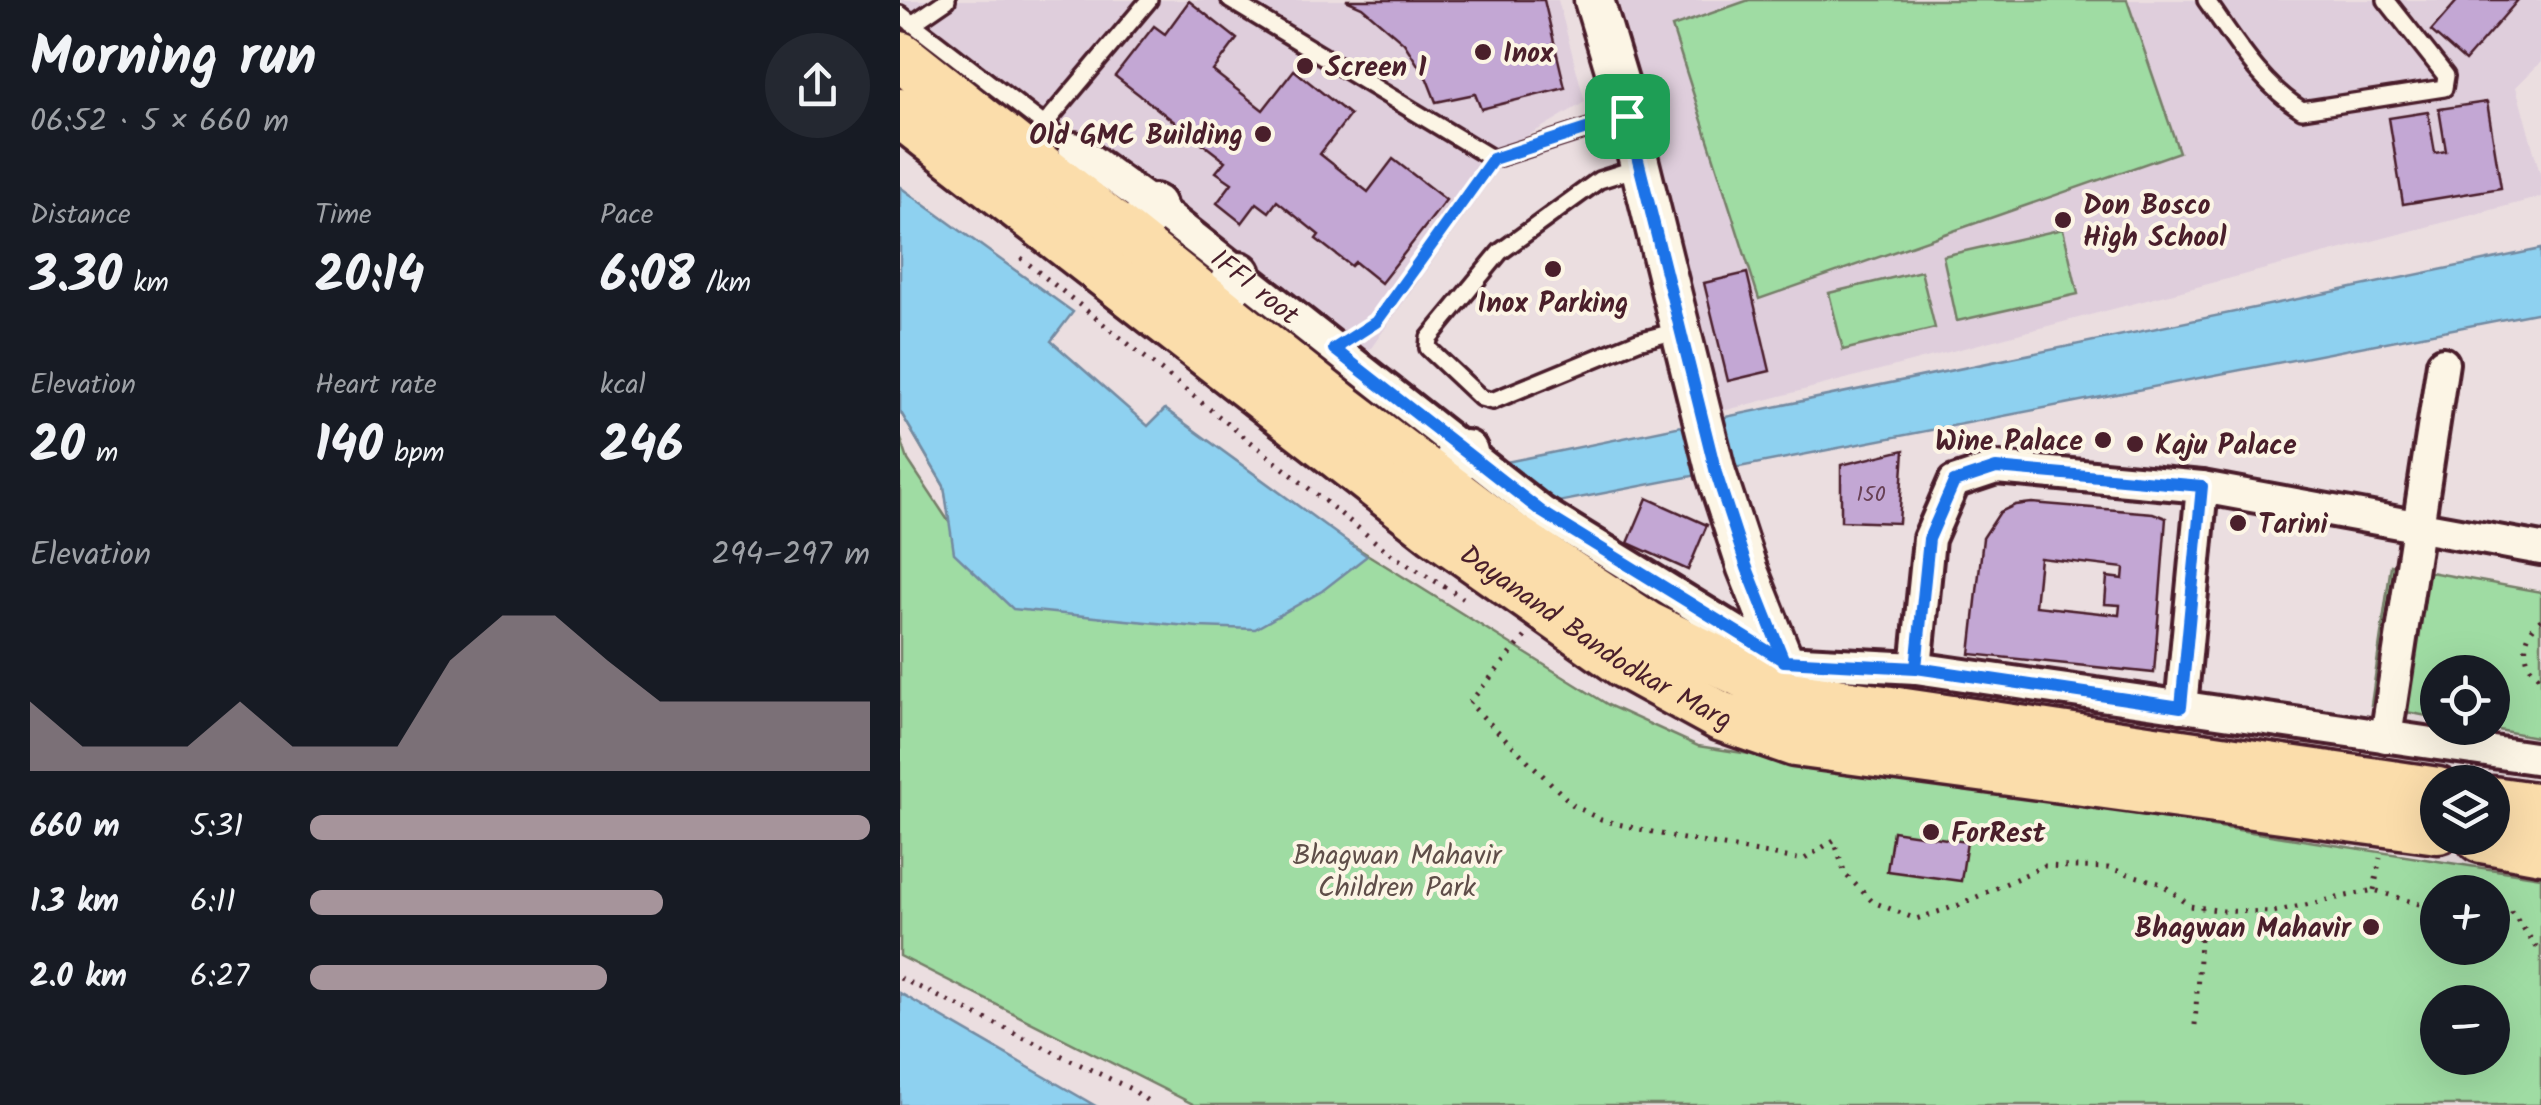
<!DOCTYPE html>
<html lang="en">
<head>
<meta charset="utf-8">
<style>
	body { margin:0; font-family:Kalam,sans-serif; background:#242831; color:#f1f3f6; height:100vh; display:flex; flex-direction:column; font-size:38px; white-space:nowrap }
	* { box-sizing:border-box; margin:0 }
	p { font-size:32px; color:#9ea1a6 }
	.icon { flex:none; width:55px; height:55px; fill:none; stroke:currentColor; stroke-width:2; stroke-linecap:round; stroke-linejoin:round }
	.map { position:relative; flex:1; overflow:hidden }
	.drawer { display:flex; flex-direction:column; background:#171b24; width:900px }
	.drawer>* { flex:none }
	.fabs { position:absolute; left:1520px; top:655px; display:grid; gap:20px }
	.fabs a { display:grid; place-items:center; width:90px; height:90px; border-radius:50%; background:#171b24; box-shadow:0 10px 40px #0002; font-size:50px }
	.pin { position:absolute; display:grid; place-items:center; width:85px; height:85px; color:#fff; margin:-42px; border-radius:20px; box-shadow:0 5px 15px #0006 }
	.round { display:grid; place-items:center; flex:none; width:105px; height:105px; border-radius:52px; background:#242831 }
	.headline { display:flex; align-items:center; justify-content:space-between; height:170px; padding:0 30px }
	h1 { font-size:55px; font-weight:600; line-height:75px }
	.figures { display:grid; grid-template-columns:repeat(3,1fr); gap:15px; height:170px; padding:10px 30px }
	.figures div { display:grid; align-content:center }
	.figures b { font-size:50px; font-weight:600 }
	.figures small { font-size:28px; font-weight:400 }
	.figures p { font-size:28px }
	.chart { height:280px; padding:20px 30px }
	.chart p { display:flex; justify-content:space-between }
	.chart svg { width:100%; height:180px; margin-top:10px; fill:#a6949b; opacity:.7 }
	ul { padding:0 30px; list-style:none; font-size:32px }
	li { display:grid; grid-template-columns:160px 120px 1fr; align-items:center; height:75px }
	li i { height:25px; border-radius:12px; background:#a6949b }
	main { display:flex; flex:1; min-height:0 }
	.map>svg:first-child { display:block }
</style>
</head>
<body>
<main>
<section class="drawer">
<div class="headline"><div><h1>Morning run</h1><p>06:52 · 5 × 660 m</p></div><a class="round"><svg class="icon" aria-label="share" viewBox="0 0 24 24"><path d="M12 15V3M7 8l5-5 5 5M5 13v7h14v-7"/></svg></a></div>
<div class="figures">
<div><p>Distance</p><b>3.30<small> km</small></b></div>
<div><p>Time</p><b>20:14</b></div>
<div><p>Pace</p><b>6:08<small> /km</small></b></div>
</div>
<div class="figures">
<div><p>Elevation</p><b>20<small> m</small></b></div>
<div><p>Heart rate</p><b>140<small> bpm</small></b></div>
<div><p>kcal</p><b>246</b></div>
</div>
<div class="chart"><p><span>Elevation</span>294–297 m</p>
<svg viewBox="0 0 160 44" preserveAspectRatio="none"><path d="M0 44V27L10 38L20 38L30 38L40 27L50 38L60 38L70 38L80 17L90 6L100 6L110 17L120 27L130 27L140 27L150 27L160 27V44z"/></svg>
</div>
<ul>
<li><b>660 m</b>5:31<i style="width:100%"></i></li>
<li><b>1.3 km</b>6:11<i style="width:63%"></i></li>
<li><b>2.0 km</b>6:27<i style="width:53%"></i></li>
</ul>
</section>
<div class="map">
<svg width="1641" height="1105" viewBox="0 0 1641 1105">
	<rect width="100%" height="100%" fill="#ebdee0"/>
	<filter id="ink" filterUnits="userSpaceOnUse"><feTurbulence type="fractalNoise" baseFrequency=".01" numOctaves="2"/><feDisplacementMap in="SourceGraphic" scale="20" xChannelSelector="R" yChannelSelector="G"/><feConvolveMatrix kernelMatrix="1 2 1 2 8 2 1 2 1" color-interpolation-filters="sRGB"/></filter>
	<g filter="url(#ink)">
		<path fill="#dfcedc" d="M0,0H658L685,102L617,142L464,358L183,132L129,103Z
			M714,0H1641V62L1616,87L1641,177V197L823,411Z"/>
		<path fill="#9fdca3" stroke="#747e67" stroke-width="2.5" fill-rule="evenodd" d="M849,0H1227L1279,152L859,299L772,27Z
			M1163,229L1178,294L1057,321L1043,256Z
			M1021,271L1035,328L943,350L929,293Z
			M41,323L446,541L710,706L798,746L1641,877V1105H295L0,956V436L8,460L51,525L44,486L0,411ZM1538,892H1592V948H1538ZM1538,1002H1592V1058H1538Z
			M1491,565L1641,592V738L1588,728H1592V672H1538L1537,718L1471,705Z"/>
		<path fill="#8ed1f0" stroke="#738aa1" stroke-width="2.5" d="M0,187L173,312L151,341L248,426L265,409L467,556L422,591L355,629L298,627L113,609L54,553L44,486L0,411Z
			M1641,249V312L648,504L592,465Z
			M0,993L194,1105H0Z"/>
		<path fill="#c3a7d4" stroke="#4a1f2b" stroke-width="2.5" fill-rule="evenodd" d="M446,0H644L665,88L581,109L575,94L536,102L527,79L504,43L462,7Z
			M1558,0H1618L1565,61L1531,31Z
			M289,1L337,39L313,71L363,110L394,70L450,115L420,154L468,192L493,159L546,200L481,283L455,262L451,266L416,239L419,235L377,201L369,212L357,203L342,223L317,203L332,183L316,172L325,161L215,76L254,26L265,34Z
			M1587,102L1601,188L1503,204L1489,118L1528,112L1535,153L1546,151L1539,109Z
			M847,273L870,371L828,381L804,283Z
			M1004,450L999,523L941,521V465Z
			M747,498L807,525L788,570L728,543Z
			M1132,503L1253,513L1266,518L1254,673L1070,654L1083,538L1100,512L1115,505ZM1140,558L1224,568L1223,579L1207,577L1205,604L1220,605L1219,615L1135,606Z
			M993,831L1067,842L1061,881L987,871Z"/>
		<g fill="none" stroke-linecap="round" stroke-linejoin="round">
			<g stroke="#4a1f2b" stroke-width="22">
				<path id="service" d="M330,0L593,159L727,116
					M1306,0C1335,40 1360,84 1402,110L1544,88L1546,76L1486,0
					M0,14L174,148
					M12,24L47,0
					M144,125L249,0
					M740,167L699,180L600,252L529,338L528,348L581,398L592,401L738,341L781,330"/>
			</g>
			<g stroke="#4a1f2b" stroke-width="38">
				<g id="minor">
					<path id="s1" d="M174,148L254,206L642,512L884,661L1016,668L1641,759"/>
					<path d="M1016,668L1029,539L1054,482L1096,468L1302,487L1641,549"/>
					<path d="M1281,707L1302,487"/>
					<path d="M1486,737L1543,363"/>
				</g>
			</g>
			<g stroke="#4a1f2b" stroke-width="45">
				<path id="tertiary" d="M694,0L722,93L816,473L847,568L884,661L892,719"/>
			</g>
			<g stroke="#4a1f2b" stroke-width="50">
				<path id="secondary" d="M229,239L254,206
					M315,307L339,274
					M538,480L566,452"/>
			</g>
			<g stroke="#4a1f2b" stroke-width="55">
				<g id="primary">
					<path d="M0,56L443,409L613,538L747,626L889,696L1538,792"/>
					<path id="s2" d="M0,113L535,530L727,665L820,716L895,742L1538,829"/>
					<path d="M1592,801L1641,808"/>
					<path d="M1581,838L1641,849"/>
				</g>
			</g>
			<path stroke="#4a1f2b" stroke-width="5" stroke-dasharray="2.5 8" stroke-linecap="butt" d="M121,258L492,555L563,598
				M459,334L476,321L583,173
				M1641,620C1620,636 1621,663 1641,679
				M625,637L569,703L673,805L701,820L778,838L903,860L934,840L945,874L973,902L1016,919L1059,905L1144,866L1208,868L1262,884L1290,906L1323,911L1373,912L1474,890L1538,910
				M1474,890L1480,858
				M1592,908L1608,907L1641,953
				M0,978L233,1090L253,1105
				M1295,1025L1302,908"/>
			<use href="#service" stroke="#fcf5e5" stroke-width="15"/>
			<use href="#minor" stroke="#fcf5e5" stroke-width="30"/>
			<use href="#tertiary" stroke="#fcf5e5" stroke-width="38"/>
			<use href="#secondary" stroke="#fcf5e5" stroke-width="42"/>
			<use href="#primary" stroke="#fbddab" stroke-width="48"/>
		</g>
	</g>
	<g fill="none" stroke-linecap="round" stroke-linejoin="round" filter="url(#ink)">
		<g stroke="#fff" stroke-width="20">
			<path id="route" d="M727,116L816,473L847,568L884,661L1016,668L1029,539L1054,482L1096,468L1302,486L1281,707L1016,668L884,661L642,512L434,349L476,322L593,159L727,116"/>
		</g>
		<use href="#route" stroke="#1a73e8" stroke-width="12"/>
	</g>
	<g fill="#4a1f2b" stroke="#fcf5e5" stroke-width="4">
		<circle cx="583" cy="52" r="10"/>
		<circle cx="405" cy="66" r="10"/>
		<circle cx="363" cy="134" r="10"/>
		<circle cx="1163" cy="220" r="10"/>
		<circle cx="653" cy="269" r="10"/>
		<circle cx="1203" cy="440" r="10"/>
		<circle cx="1235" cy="444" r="10"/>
		<circle cx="1338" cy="523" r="10"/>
		<circle cx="1031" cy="832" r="10"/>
		<circle cx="1471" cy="927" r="10"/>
	</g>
	<g text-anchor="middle" stroke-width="8" stroke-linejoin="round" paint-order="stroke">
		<g font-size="22" fill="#684155">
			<text x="971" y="501">150</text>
		</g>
		<g font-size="28" font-weight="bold" fill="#4a1f2b" stroke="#fcf5e5" text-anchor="start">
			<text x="603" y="62">Inox</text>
			<text x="425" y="76">Screen 1</text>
			<text x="343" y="144" text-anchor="end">Old GMC Building</text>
			<text x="1183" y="214">Don Bosco<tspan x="1183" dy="32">High School</tspan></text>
			<text x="653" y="312" text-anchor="middle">Inox Parking</text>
			<text x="1183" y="450" text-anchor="end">Wine Palace</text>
			<text x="1255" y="454">Kaju Palace</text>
			<text x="1358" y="533">Tarini</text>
			<text x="1051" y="842">ForRest</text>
			<text x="1451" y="937" text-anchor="end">Bhagwan Mahavir</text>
		</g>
		<g font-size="28" fill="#4a1f2b" stroke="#fcf5e5">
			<text dy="10" stroke="none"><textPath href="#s1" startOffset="228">IFFI root</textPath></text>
			<text dy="10" stroke="none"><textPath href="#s2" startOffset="872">Dayanand Bandodkar Marg</textPath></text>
		</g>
		<g font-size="28" fill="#5f4e49" stroke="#fcf5e5">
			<text x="497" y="864">Bhagwan Mahavir<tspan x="497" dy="32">Children Park</tspan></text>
		</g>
	</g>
</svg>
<div class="fabs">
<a><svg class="icon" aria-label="locate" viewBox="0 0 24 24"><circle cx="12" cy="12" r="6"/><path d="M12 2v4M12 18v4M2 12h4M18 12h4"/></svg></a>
<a><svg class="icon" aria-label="layers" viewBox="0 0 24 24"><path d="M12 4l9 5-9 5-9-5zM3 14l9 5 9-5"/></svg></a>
<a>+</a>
<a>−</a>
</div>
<div class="pin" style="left:727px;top:116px;background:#1e9e55"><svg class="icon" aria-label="arrive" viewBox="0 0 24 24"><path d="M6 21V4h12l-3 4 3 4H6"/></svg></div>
</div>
</main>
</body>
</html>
